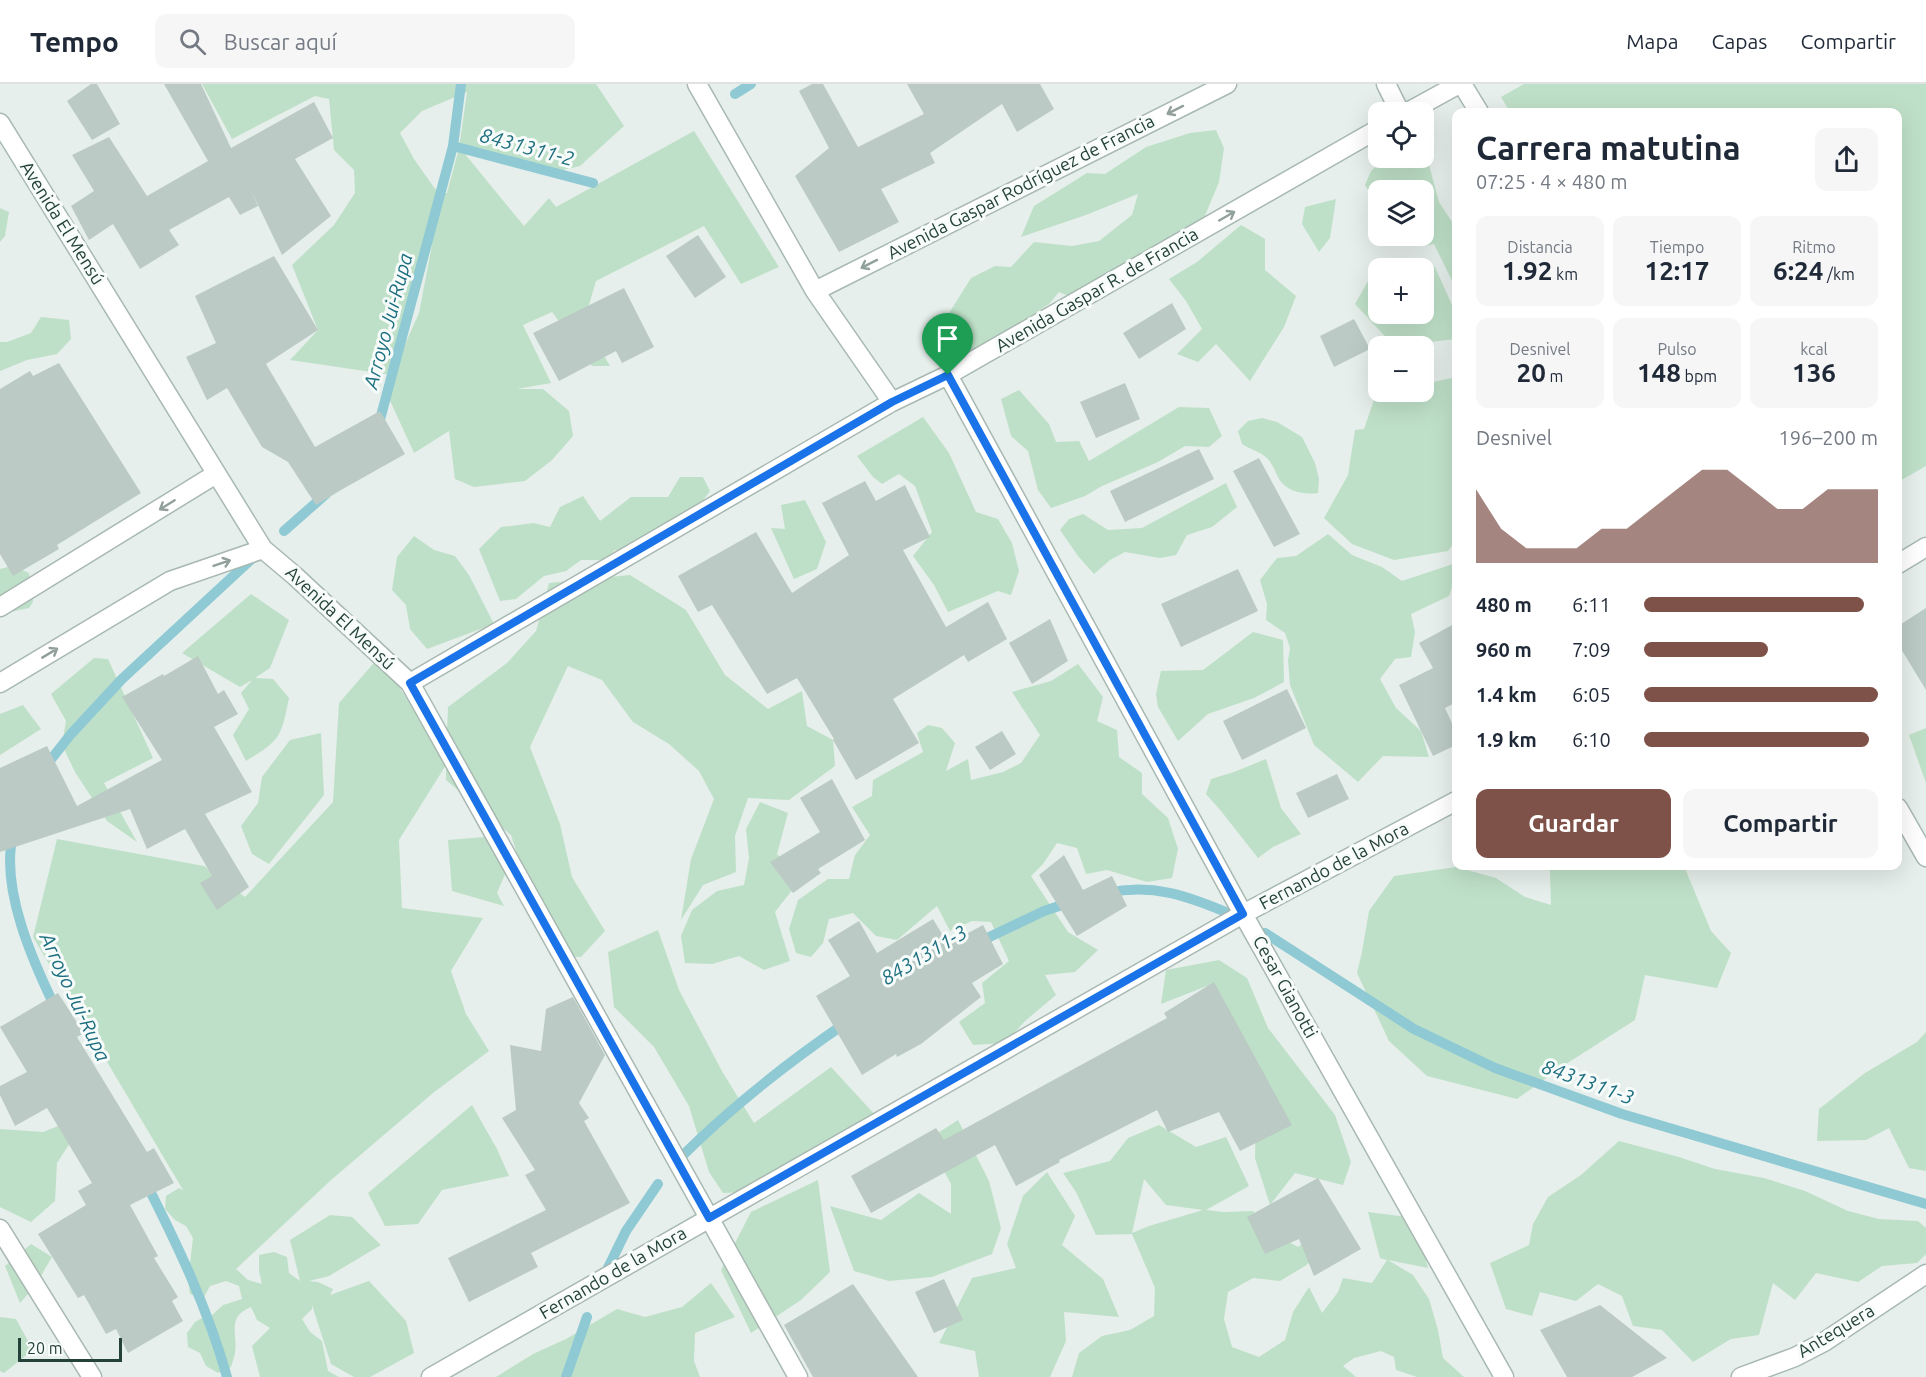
<!DOCTYPE html>
<html lang="es">
<head>
<meta charset="utf-8">
<style>
	body { margin:0; font-family:Ubuntu,sans-serif; background:#f6f6f7; color:#1f2937; height:100vh; display:flex; flex-direction:column; font-size:22px; white-space:nowrap }
	* { box-sizing:border-box; margin:0 }
	p { font-size:20px; color:#747a83 }
	.icon { flex:none; width:33px; height:33px; fill:none; stroke:currentColor; stroke-width:2; stroke-linecap:round; stroke-linejoin:round }
	.map { position:relative; flex:1; overflow:hidden }
	.panel { position:absolute; left:1452px; top:24px; width:450px; height:762px; display:flex; flex-direction:column; background:#fff; border-radius:12px; box-shadow:0 6px 24px #0002 }
	.panel>* { flex:none }
	.fabs { position:absolute; left:1368px; top:18px; display:grid; gap:12px }
	.fabs a { display:grid; place-items:center; width:66px; height:66px; border-radius:12px; background:#fff; box-shadow:0 6px 24px #0002; font-size:30px }
	.scale { position:absolute; left:18px; bottom:15px; width:104px; box-sizing:border-box; padding-left:6px; border:3px solid #24423a; border-top:0; font-size:16px; line-height:21px; white-space:nowrap; color:#24423a; -webkit-text-stroke:4px #f7fbf9; paint-order:stroke }
	.pin { position:absolute; display:grid; place-items:center; width:51px; height:51px; color:#fff; margin:-62px -26px; border-radius:50% 50% 50% 0; rotate:-45deg; box-shadow:0 0 6px #0007 }
	.pin .icon { rotate:45deg }
	.round { display:grid; place-items:center; flex:none; width:63px; height:63px; border-radius:12px; background:#f6f6f7 }
	.head { display:flex; align-items:center; justify-content:space-between; height:102px; padding:0 24px }
	h1 { font-size:33px; font-weight:700; line-height:45px }
	.stats { display:grid; grid-template-columns:repeat(3,1fr); gap:9px; height:102px; padding:6px 24px }
	.stats div { display:grid; align-content:center; border-radius:12px; background:#f6f6f7; text-align:center }
	.stats b { font-size:26px; font-weight:700 }
	.stats small { font-size:16px; font-weight:400 }
	.stats p { font-size:16px }
	.chart { height:168px; padding:12px 24px }
	.chart p { display:flex; justify-content:space-between }
	.chart svg { width:100%; height:108px; margin-top:6px; fill:#7f5249; opacity:.7 }
	.cta { display:flex; gap:12px; margin-top:auto; padding:12px 24px }
	.cta a { flex:1; height:69px; border-radius:12px; background:#7f5249; color:#fff; font-size:24px; font-weight:700; line-height:69px; text-align:center }
	.cta a+a { background:#f6f6f7; color:#1f2937 }
	ul { padding:0 24px; list-style:none; font-size:20px }
	li { display:grid; grid-template-columns:96px 72px 1fr; align-items:center; height:45px }
	li i { height:15px; border-radius:8px; background:#7f5249 }
	header { display:flex; align-items:center; gap:36px; box-sizing:border-box; height:84px; padding:0 30px; background:#fff; border-bottom:2px solid #e0e1e3 }
	header strong { font-size:28px }
	nav { display:flex; gap:33px; margin-inline-start:auto; font-size:21px }
	.search { width:420px; height:54px; background:#f6f6f7; display:flex; align-items:center; gap:15px; box-sizing:border-box; padding:0 21px; border-radius:12px; color:#747a83; font-size:22px }
	.map>svg:first-child { display:block }
</style>
</head>
<body>
<header>
<strong>Tempo</strong>
<div class="search"><svg class="icon" aria-label="search" viewBox="0 0 24 24"><circle cx="10" cy="10" r="6"/><path d="M15 15l6 6"/></svg>Buscar aquí</div>
<nav><a>Mapa</a><a>Capas</a><a>Compartir</a></nav>
</header>
<div class="map">
<svg width="1926" height="1293" viewBox="0 0 1926 1293">
	<rect width="100%" height="100%" fill="#e6efeb"/>
	<path fill="#bfe0c8" fill-rule="evenodd" d="M202,0H596L624,42L580,82L550,89L460,64L524,142L549,114L556,123L694,47L779,183L741,200L704,142L596,197L584,238L610,282H592L552,228L523,241L551,299L517,305H543L569,327L573,352L552,376L525,397L474,403L455,395L449,347L414,369L387,310L392,291L290,276L318,246L292,181L334,141L355,109L354,86L334,66L329,15L315,12L232,55ZM467,8L459,64L447,109H438L414,75L400,49L422,27ZM432,161L419,229L394,285L424,171Z
		M1524,0H1926V382L1898,398V28H1510L1501,13Z
		M1216,46L1224,64L1219,98L1204,134L1190,151L1079,217L1059,208L1049,220L971,271L947,274L925,258L946,234L971,194L995,182L1011,183L1034,158L1072,162L1099,157L1132,131L1138,110L1086,131L1021,153L1034,122L1087,89L1105,90L1146,63L1190,49Z
		M1424,66H1425L1439,118L1456,144V205L1434,160L1425,162L1421,152H1424V106H1378V121L1365,101L1371,87L1384,74H1424Z
		M1336,115L1330,154L1319,168L1302,140L1305,123Z
		M0,124L9,128L5,152L0,158Z
		M1241,141L1265,155V186L1296,212L1284,243L1250,297L1216,260L1198,278L1177,270L1202,245L1186,217L1169,195L1197,178Z
		M1409,178L1435,183L1456,230V255L1394,262L1355,220L1371,192L1378,189V230H1424V184H1392Z
		M41,233L69,236L71,255L57,270L27,276L0,287V258H7L31,249Z
		M1456,293V456L1448,467L1394,476L1352,460L1324,434L1348,391L1355,346L1364,345L1378,304V308H1424V300Z
		M1019,306L1049,340L1056,358L1079,357L1089,377L1179,323L1209,324L1222,352L1209,363L1185,362L1158,378L1102,402L1085,412L1051,424L1038,406L1028,367L1011,352L1001,315Z
		M923,333L949,369L976,428L998,435L1012,459L1019,487L1011,511L998,507L948,528L934,501L913,472L932,448L915,402L899,390L882,400L873,393L857,372Z
		M1262,334L1277,338L1302,353L1315,379L1319,395L1318,409C1304,411 1287,408 1279,395C1275,388 1273,380 1267,374C1261,368 1249,365 1242,360L1238,347L1248,337Z
		M680,393H703L710,407L693,430L635,470L615,466L605,476H581L566,487L544,492L516,515L500,517L479,465L501,443L534,439L550,443L560,423L583,412L600,437L631,413H668Z
		M1226,399L1237,423L1212,443L1187,451L1176,471L1160,474L1125,468L1110,476L1094,490L1078,472L1060,446L1069,435L1083,430L1108,446L1142,444Z
		M805,416L826,458L817,485L794,495L771,444L785,445L781,421Z
		M1328,450L1352,471L1382,483L1402,497L1456,479V491L1449,512L1411,530L1415,548L1411,573L1395,575L1380,595L1396,624L1421,647L1429,673L1383,672L1358,698L1314,661L1290,601L1288,576L1290,564L1285,549L1266,536L1267,520L1260,496L1277,474L1296,472Z
		M414,452L434,466L455,472L469,491L494,540L427,565L410,545L406,521L392,506L397,473Z
		M12,482L29,489L33,518L29,524L0,530V485Z
		M630,491L686,526L725,591L768,625L802,607L807,642L833,656L835,682L789,716L748,714L735,752L736,788L703,801L681,836L691,775L714,715L699,687L669,660L633,638L602,596L568,582L530,663L560,740L572,793L605,847L581,873L550,872L511,751L446,696V681L399,756L402,824L483,834L451,887L466,930L489,967L433,1009L330,1097L236,1185L248,1196L262,1200L259,1187V1171L274,1168L287,1173L289,1189L300,1197L290,1156L330,1131L352,1133L381,1161L329,1192L309,1197L318,1198L333,1205L330,1211L369,1197L406,1237L414,1269L370,1293H354L331,1280L312,1221V1225L302,1235L310,1248L322,1257L328,1287L339,1293H260L252,1262L270,1244L257,1236L251,1223C226,1233 238,1249 235,1269C234,1274 232,1279 231,1283L218,1289L206,1282L200,1269L188,1263L187,1249L195,1238L207,1231L211,1232L223,1221L242,1215L239,1202L226,1197L210,1202L203,1215L190,1210L188,1196L193,1154L186,1142L175,1136L165,1125L166,1112L179,1104L183,1106L33,853L57,755L204,782L245,813L333,718L339,619L379,573L446,673L448,623L507,579L536,547L549,499Z
		M251,510L289,536L270,584L255,594L273,595L289,614C281,653 281,656 246,677L233,651L249,625L241,609L252,596L240,603L182,569Z
		M1253,548L1283,556L1284,598L1254,614L1208,630L1178,657L1158,623L1156,610L1161,587L1203,586Z
		M94,574L108,575L153,674L104,699L137,758L107,737L75,688L62,661L66,637L51,610Z
		M1078,580L1103,613L1097,637L1117,646L1119,673L1142,689V710L1168,734L1178,765L1172,794L1147,798L1107,786L1086,790L1077,764L1057,759L1043,780L1031,792L1068,848L1098,866L1075,888L1045,891L1056,911L1025,937L1005,959L973,961L959,938L985,919L982,899L1009,877L991,838L972,837L950,847L937,822L897,856L876,852L853,829L829,835L823,859L811,873L796,869L789,845L798,816L828,795H849L855,771L870,751L852,723L872,712L873,696L923,668L917,649L928,641L942,644L955,659L946,687L968,675L971,696L1003,688L1021,679L1040,651L1012,608L1051,597Z
		M23,621L41,645L0,671V630Z
		M1926,644V699L1909,651Z
		M321,649L324,711L269,780L252,770L241,742L258,719L262,693L290,656Z
		M1266,675L1281,724L1301,750L1273,763L1258,774L1221,727L1206,710L1211,695L1234,688Z
		M760,718L788,729L777,770L797,792L793,805L775,828L790,877L764,886L739,872L712,880L685,879L681,852L692,826L717,807L744,801L749,774L746,745Z
		M484,753L508,783L497,809L504,822L452,807L448,756Z
		M1552,782H1684L1711,847L1731,869L1717,904L1645,891L1635,936L1566,980L1517,1015L1427,992L1389,957L1357,889L1362,868L1369,827L1394,792L1456,783L1496,794L1525,813L1551,821L1550,786Z
		M658,846L679,906L723,989L754,1039L831,983L878,1034L747,1108L723,1109L709,1088L689,1022L654,963L614,923L608,868Z
		M1219,876L1247,894L1268,944L1335,1031L1351,1078L1343,1101L1295,1089L1270,1121L1255,1074L1256,1029L1207,902L1161,920L1166,886Z
		M1926,948V1087L1909,1084L1889,1044L1866,1056L1817,1057L1819,1025L1865,989L1917,958Z
		M472,1021L497,1065L509,1092L442,1106L418,1140L385,1142L368,1109Z
		M89,1030L57,1079L55,1117L31,1138L0,1123V1045L43,1048Z
		M958,1036L989,1097L1001,1144L992,1170L932,1193L889,1197L854,1187L830,1122L881,1136L919,1109L951,1130V1100L927,1056Z
		M1159,1041L1196,1063L1226,1053L1249,1102L1206,1126L1224,1128L1253,1127L1272,1149L1298,1163L1322,1144L1316,1173L1305,1182L1280,1197L1253,1194L1228,1208L1224,1235L1232,1263L1259,1273L1285,1256L1293,1228L1309,1203L1322,1229L1338,1208L1343,1194L1372,1199L1387,1176L1380,1174L1368,1128L1415,1134L1428,1184L1388,1176L1413,1191L1429,1215L1438,1246L1443,1274L1464,1293H1417L1396,1286L1394,1273L1381,1267L1354,1274L1343,1282L1356,1293H1072L1079,1269L1102,1252L1130,1246L1154,1232L1155,1204L1132,1150L1096,1151L1076,1108L1063,1089L1110,1077L1128,1054ZM1144,1095L1166,1121L1203,1126L1149,1142L1132,1149Z
		M1619,1057L1679,1073L1715,1085L1764,1094L1805,1107L1848,1127L1879,1135L1918,1137L1926,1144V1170L1917,1179L1882,1182L1858,1198L1816,1189L1795,1216L1773,1199L1759,1251L1731,1255L1693,1278L1662,1246L1633,1242L1622,1212L1598,1200L1576,1217L1540,1208L1532,1232L1506,1225L1490,1179L1529,1161L1533,1140L1548,1113L1581,1091Z
		M1047,1088L1075,1132L1062,1161L1103,1195L1119,1233L1064,1228L1066,1257L1050,1293H979L975,1267L939,1259L972,1194L1016,1184L1007,1160L1023,1112Z
		M818,1096L830,1188L801,1216L751,1249L721,1186L751,1128Z
		M31,1160L52,1173L35,1202L20,1219L5,1182Z
		M711,1199L735,1233L695,1249L694,1277L700,1293H496L533,1270L566,1255L617,1225L645,1233L682,1223Z
		M0,1233L16,1235L33,1266L4,1289L0,1287Z"/>
	<g fill="none" stroke-linecap="round" stroke-linejoin="round">
		<path stroke="#8ec9d4" stroke-width="10" d="M735,10L751,0
			M453,62L593,99
			M378,343L453,62L461,0
			M284,447L326,410
			M45,683L71,650L122,595L256,471
			M13,751C0,804 33,878 56,925
			M1107,809C1152,799 1188,812 1228,829
			M1265,849L1414,945L1495,984L1622,1030L1926,1120
			M979,858L1044,827L1071,818
			M679,1075C731,1023 787,979 847,938
			M146,1099C178,1162 208,1225 227,1293
			M605,1190L626,1147L658,1100
			M566,1293L587,1233"/>
	</g>
	<path fill="#bbcac4" d="M91,0H97L120,40L92,56L67,17Z
		M164,0H201L231,64L314,18L333,54L295,75L331,132L282,171L249,102L258,122L240,131L229,113L169,146L179,161L140,185L113,140L89,156L71,122L94,107L72,71L109,53L147,112L208,77Z
		M812,0H823L858,63L924,30L907,0H1040L1054,25L1017,48L1002,20L930,69L935,79L881,105L899,138L839,168L795,92L829,64L799,7Z
		M698,151L726,193L695,214L666,172Z
		M274,172L318,246L266,280L315,363L380,327L405,370L341,406L316,421L288,378L262,363L227,304L207,316L186,273L216,259L195,212Z
		M624,204L654,263L622,279L616,267L559,297L533,249Z
		M1172,219L1186,245L1139,275L1123,249Z
		M1354,235L1370,265L1334,283L1320,252Z
		M59,279L141,409L57,461L59,465L13,492L0,470V305L30,287L33,292Z
		M1125,299L1140,335L1096,354L1080,318Z
		M1199,365L1214,395L1125,438L1110,407Z
		M1259,374L1300,450L1274,463L1233,387Z
		M865,397L876,417L905,401L930,453L903,466L946,543L988,518L1007,555L968,578L964,571L893,615L919,659L856,696L833,656L834,655L797,594L767,610L712,521L698,528L678,492L756,448L792,509L849,471L822,419Z
		M1238,485L1258,527L1181,563L1161,520Z
		M1926,524V606L1898,560V542Z
		M1050,535L1068,577L1032,600L1009,559Z
		M1456,539V627L1453,620L1445,624L1456,648V661L1433,672L1399,601L1433,584L1419,559Z
		M198,572L218,610L224,606L238,630L214,643L252,708L205,730L249,803L217,826L200,799L212,792L185,745L147,765L130,725L0,768V684L47,662L77,722L162,676L122,613L163,590L164,592Z
		M1287,605L1306,644L1242,676L1223,637Z
		M1002,647L1016,670L990,686L975,663Z
		M1337,690L1349,715L1308,734L1296,709Z
		M832,695L865,756L818,785L821,789L793,809L770,778L820,748L800,714Z
		M1064,771L1083,806L1112,792L1127,822L1077,852L1039,791Z
		M933,835L948,860L983,841L1003,880L972,899L981,913L921,960L897,973L896,970L862,991L816,912L850,892L828,856L859,837L877,869Z
		M1214,898L1292,1041L1240,1067L1219,1028L1168,1048L1157,1026L1059,1076L1060,1078L1016,1102L995,1061L871,1129L851,1092L936,1044L944,1056L1167,934L1164,929Z
		M58,909L84,949L77,953L147,1068L154,1064L174,1099L130,1121L158,1172L154,1174L178,1213L172,1217L183,1237L128,1269L116,1245L106,1250L84,1211L78,1214L38,1150L86,1121L78,1107L92,1099L47,1024L15,1042L0,1011V1002L27,988L0,943Z
		M573,913L605,971L579,1019L589,1034L584,1037L630,1119L531,1169L538,1183L469,1218L448,1174L546,1126L525,1091L535,1086L502,1034L516,1026L510,961L541,967L546,925Z
		M1318,1094L1361,1165L1314,1192L1299,1155L1265,1170L1247,1133Z
		M944,1195L963,1236L934,1249L915,1208Z
		M853,1200L918,1293H813L784,1241Z
		M1600,1221L1667,1274L1632,1293H1567L1540,1246Z"/>
	<g fill="none" stroke-linecap="round" stroke-linejoin="round">
		<g stroke="#a8b8b2" stroke-width="21">
			<path id="minor" d="M697,0L815,207L892,318
				M1386,0L1400,28
				M1462,0L1479,28
				M1408,28L1459,0
				M0,39L263,465L295,492L410,599L798,1293
				M815,207L1227,0
				M948,291L1243,830L1504,1293
				M1898,480L1926,463
				M0,523L216,390
				M0,599L170,497L263,465
				M410,599L892,318L948,291L1378,45
				M1898,724L1926,773
				M0,1145L92,1293
				M431,1293L1243,830L1456,717
				M1741,1293L1795,1273L1824,1258L1926,1190"/>
		</g>
		<use href="#minor" stroke="#fff" stroke-width="18"/>
	</g>
	<defs><path id="oneway-shaft" d="M-6 0H5M1.5-3L5.5 0L1.5 3" fill="none" stroke-width="1.6" stroke-linecap="round" stroke-linejoin="round" transform="scale(1.5)"/></defs>
	<g stroke="#92a09c">
		<use href="#oneway-shaft" transform="translate(1175 26) rotate(153)"/>
		<use href="#oneway-shaft" transform="translate(1227 132) rotate(-30)"/>
		<use href="#oneway-shaft" transform="translate(869 180) rotate(153)"/>
		<use href="#oneway-shaft" transform="translate(167 421) rotate(148)"/>
		<use href="#oneway-shaft" transform="translate(222 479) rotate(-19)"/>
		<use href="#oneway-shaft" transform="translate(50 569) rotate(-31)"/>
	</g>
	<g fill="none" stroke-linecap="round" stroke-linejoin="round">
		<g stroke="#fff" stroke-width="12">
			<path id="route" d="M948,291L1243,830L709,1134L410,599L892,318Z"/>
		</g>
		<use href="#route" stroke="#1a73e8" stroke-width="8"/>
	</g>
	<g text-anchor="middle" stroke-width="6" stroke-linejoin="round" paint-order="stroke">
		<g font-size="18" fill="#24423a" stroke="#f7fbf9">
			<text transform="translate(1021 103) rotate(-27)" y="6">Avenida Gaspar Rodríguez de Francia</text>
			<text transform="translate(62 139) rotate(58)" y="6">Avenida El Mensú</text>
			<text transform="translate(1097 206) rotate(-30)" y="6">Avenida Gaspar R. de Francia</text>
			<text transform="translate(340 534) rotate(43)" y="6">Avenida El Mensú</text>
			<text transform="translate(1334 782) rotate(-28)" y="6">Fernando de la Mora</text>
			<text transform="translate(1285 903) rotate(61)" y="6">Cesar Gianotti</text>
			<text transform="translate(613 1189) rotate(-30)" y="6">Fernando de la Mora</text>
			<text transform="translate(1836 1247) rotate(-31)" y="6">Antequera</text>
		</g>
		<g font-size="20" font-style="italic" fill="#1c6f80" stroke="#f7fbf9">
			<text transform="translate(527 63) rotate(15)" y="7">8431311-2</text>
			<text transform="translate(388 237) rotate(-75)" y="7">Arroyo Jui-Rupa</text>
			<text transform="translate(924 871) rotate(-31)" y="7">8431311-3</text>
			<text transform="translate(75 913) rotate(65)" y="7">Arroyo Jui-Rupa</text>
			<text transform="translate(1588 998) rotate(20)" y="7">8431311-3</text>
		</g>
	</g>
</svg>
<div class="fabs">
<a><svg class="icon" aria-label="locate" viewBox="0 0 24 24"><circle cx="12" cy="12" r="6"/><path d="M12 2v4M12 18v4M2 12h4M18 12h4"/></svg></a>
<a><svg class="icon" aria-label="layers" viewBox="0 0 24 24"><path d="M12 4l9 5-9 5-9-5zM3 14l9 5 9-5"/></svg></a>
<a>+</a>
<a>−</a>
</div>
<div class="scale">20 m</div>
<div class="pin" style="left:948px;top:291px;background:#1e9e55"><svg class="icon" aria-label="arrive" viewBox="0 0 24 24"><path d="M6 21V4h12l-3 4 3 4H6"/></svg></div>
<section class="panel">
<div class="head"><div><h1>Carrera matutina</h1><p>07:25 · 4 × 480 m</p></div><a class="round"><svg class="icon" aria-label="share" viewBox="0 0 24 24"><path d="M12 15V3M7 8l5-5 5 5M5 13v7h14v-7"/></svg></a></div>
<div class="stats">
<div><p>Distancia</p><b>1.92<small> km</small></b></div>
<div><p>Tiempo</p><b>12:17</b></div>
<div><p>Ritmo</p><b>6:24<small> /km</small></b></div>
</div>
<div class="stats">
<div><p>Desnivel</p><b>20<small> m</small></b></div>
<div><p>Pulso</p><b>148<small> bpm</small></b></div>
<div><p>kcal</p><b>136</b></div>
</div>
<div class="chart"><p><span>Desnivel</span>196–200 m</p>
<svg viewBox="0 0 160 44" preserveAspectRatio="none"><path d="M0 44V14L10 30L20 38L30 38L40 38L50 30L60 30L70 22L80 14L90 6L100 6L110 14L120 22L130 22L140 14L150 14L160 14V44z"/></svg>
</div>
<ul>
<li><b>480 m</b>6:11<i style="width:94%"></i></li>
<li><b>960 m</b>7:09<i style="width:53%"></i></li>
<li><b>1.4 km</b>6:05<i style="width:100%"></i></li>
<li><b>1.9 km</b>6:10<i style="width:96%"></i></li>
</ul>
<div class="cta"><a>Guardar</a><a>Compartir</a></div>
</section>
</div>
</body>
</html>
